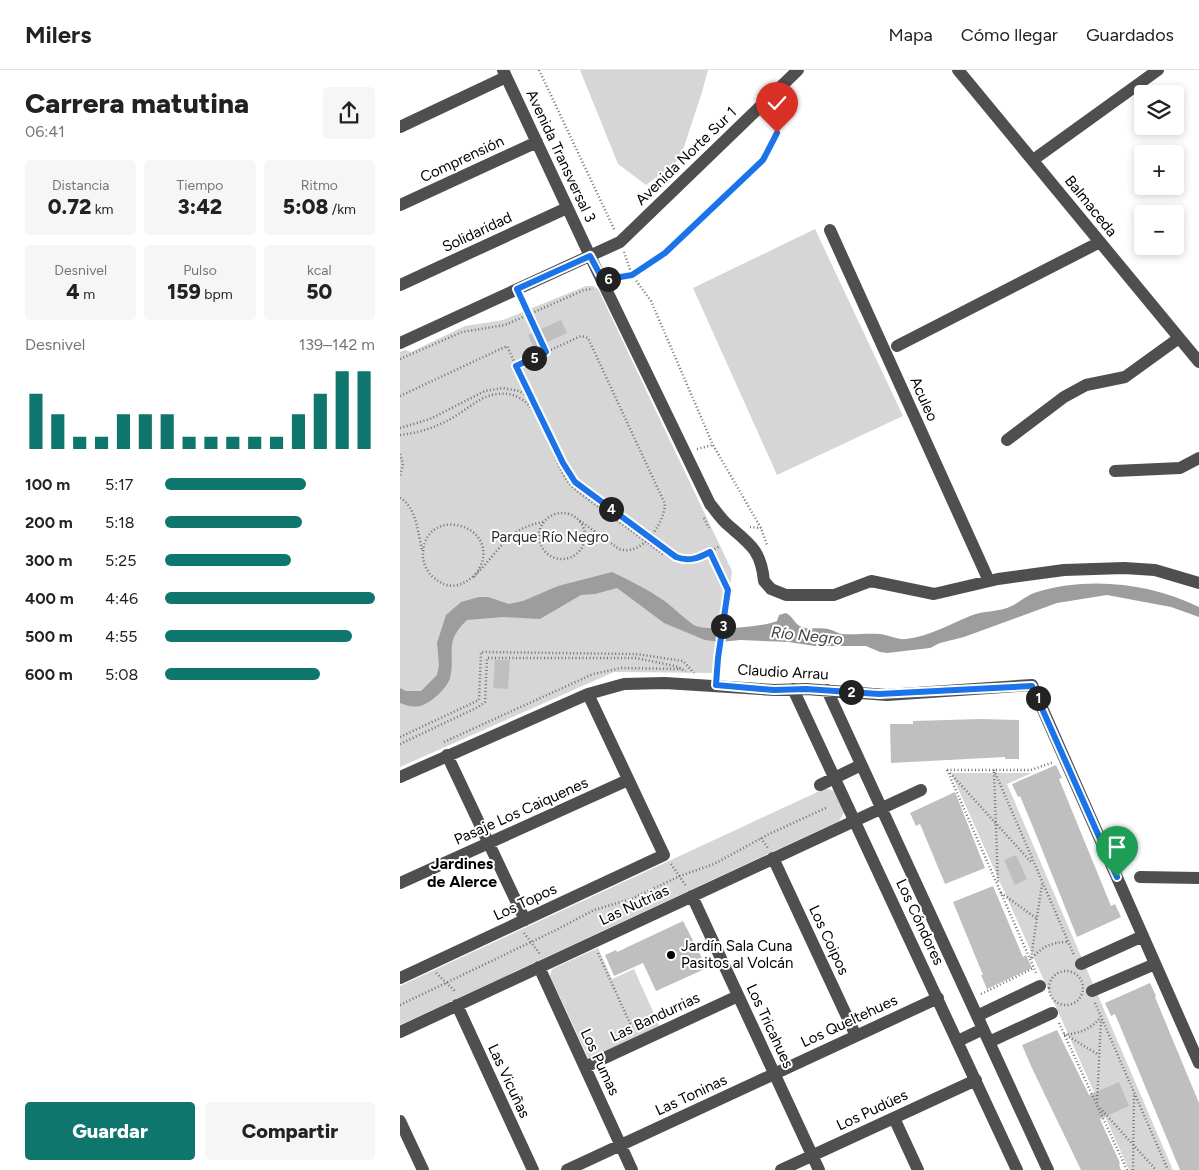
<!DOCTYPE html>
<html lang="es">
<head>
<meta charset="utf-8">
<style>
	body { margin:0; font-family:Figtree,sans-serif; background:#f6f6f6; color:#222; height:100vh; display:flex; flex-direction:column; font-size:19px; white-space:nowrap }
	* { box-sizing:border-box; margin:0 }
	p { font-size:16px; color:#767676 }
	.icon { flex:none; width:28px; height:28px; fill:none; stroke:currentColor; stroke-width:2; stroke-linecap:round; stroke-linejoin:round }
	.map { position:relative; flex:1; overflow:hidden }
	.drawer { display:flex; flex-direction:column; background:#fff; width:400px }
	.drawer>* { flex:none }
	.buttons { position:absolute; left:734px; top:15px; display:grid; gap:10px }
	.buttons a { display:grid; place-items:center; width:50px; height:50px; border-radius:5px; background:#fff; box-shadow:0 2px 8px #0003; font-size:25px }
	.pin { position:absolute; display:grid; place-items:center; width:42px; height:42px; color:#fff; margin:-51px -21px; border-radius:50% 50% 50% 0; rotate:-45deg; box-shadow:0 0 5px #0007 }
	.pin .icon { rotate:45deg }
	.km { position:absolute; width:25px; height:25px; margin:-12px; border-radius:50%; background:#222; color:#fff; font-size:14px; line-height:25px; text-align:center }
	.round { display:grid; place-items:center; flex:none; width:52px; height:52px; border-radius:5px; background:#f6f6f6 }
	.overview { display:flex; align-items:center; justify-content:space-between; height:85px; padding:0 25px }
	h1 { font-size:28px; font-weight:800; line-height:38px }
	.stats { display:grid; grid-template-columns:repeat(3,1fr); gap:8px; height:85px; padding:5px 25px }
	.stats div { display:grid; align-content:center; border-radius:5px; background:#f6f6f6; text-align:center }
	.stats b { font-size:21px; font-weight:800 }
	.stats small { font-size:14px; font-weight:400 }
	.stats p { font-size:14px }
	.chart { height:140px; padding:10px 25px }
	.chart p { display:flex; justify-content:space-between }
	.chart svg { width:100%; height:90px; margin-top:5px; stroke:#0f766e; stroke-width:6 }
	.primary-button { display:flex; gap:10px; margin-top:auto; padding:10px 25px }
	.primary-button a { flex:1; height:58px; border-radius:5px; background:#0f766e; color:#fff; font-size:20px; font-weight:800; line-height:58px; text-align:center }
	.primary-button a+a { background:#f6f6f6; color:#222 }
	ul { padding:0 25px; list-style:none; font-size:16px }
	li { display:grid; grid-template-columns:80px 60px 1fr; align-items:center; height:38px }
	li i { height:12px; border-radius:6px; background:#0f766e }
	header { display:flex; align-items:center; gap:30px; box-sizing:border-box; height:70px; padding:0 25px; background:#fff; border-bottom:1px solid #e0e0e0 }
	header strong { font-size:24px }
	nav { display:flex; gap:28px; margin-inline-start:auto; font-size:18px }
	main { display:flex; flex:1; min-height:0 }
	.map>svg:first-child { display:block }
</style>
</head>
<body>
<header>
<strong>Milers</strong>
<nav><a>Mapa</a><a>Cómo llegar</a><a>Guardados</a></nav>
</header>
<main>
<section class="drawer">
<div class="overview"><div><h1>Carrera matutina</h1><p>06:41</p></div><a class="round"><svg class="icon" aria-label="share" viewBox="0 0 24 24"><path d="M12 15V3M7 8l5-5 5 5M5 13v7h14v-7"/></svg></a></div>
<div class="stats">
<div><p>Distancia</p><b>0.72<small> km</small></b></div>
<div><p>Tiempo</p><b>3:42</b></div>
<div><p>Ritmo</p><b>5:08<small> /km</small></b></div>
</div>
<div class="stats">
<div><p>Desnivel</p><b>4<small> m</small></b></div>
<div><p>Pulso</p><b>159<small> bpm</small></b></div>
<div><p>kcal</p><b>50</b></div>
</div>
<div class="chart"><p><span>Desnivel</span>139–142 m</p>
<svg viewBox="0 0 160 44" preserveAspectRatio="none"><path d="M5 44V17M15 44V27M25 44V38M35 44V38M45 44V27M55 44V27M65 44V27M75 44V38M85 44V38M95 44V38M105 44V38M115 44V38M125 44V27M135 44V17M145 44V6M155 44V6"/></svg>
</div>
<ul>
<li><b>100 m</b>5:17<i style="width:67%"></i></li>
<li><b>200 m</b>5:18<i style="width:65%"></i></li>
<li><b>300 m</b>5:25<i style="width:60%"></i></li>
<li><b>400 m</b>4:46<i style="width:100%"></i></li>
<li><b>500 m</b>4:55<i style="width:89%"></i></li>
<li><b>600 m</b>5:08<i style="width:74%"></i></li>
</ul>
<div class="primary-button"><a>Guardar</a><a>Compartir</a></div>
</section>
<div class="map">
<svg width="799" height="1100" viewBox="0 0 799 1100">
	<rect width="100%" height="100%" fill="#fff"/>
	<path fill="#d6d6d6" d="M180,0H308L302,22L280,89L246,115L218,94Z
		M415,159L503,346L377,405L293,218Z
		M186,216H193L198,219L332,501L320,603L214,602L0,697V282L5,280L11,282L65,256L103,250Z
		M551,703H632L607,714L773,1100H729Z
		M426,718L436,722L444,742L441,748L439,751L0,955V916Z
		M198,878L212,909L234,899L260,957L189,989L150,906L152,899Z"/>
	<path fill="#9d9d9d" d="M212,502C229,510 247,519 263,530C271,535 290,554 296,556C309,561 365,557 377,551L379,545L386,543C393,546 395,555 402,557C409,560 420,557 428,559C433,560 437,563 442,564C455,565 468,563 480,564C489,565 498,570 506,569C530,566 548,555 570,546C581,541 595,542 607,538C618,534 626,525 637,522C688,506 751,513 799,537V547L771,537L707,525L657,533L564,567L540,573L530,578L487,583L480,582L466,576H415L388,572L340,570L320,572L305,570L264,553L217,518L195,524L181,525L140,549L103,547L67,550C43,573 56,582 50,608C47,618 33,631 23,635C15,638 7,636 0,633V618L6,621H21L37,605L39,595L37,573L46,545L61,532L79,527H88L109,534L123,531L158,516Z"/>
	<path fill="#bfbfbf" d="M161,250L167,263L134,278L128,265Z
		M95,590H110L108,619L93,618Z
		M581,649L619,650V689H605V687L491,693L490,654H513V651Z
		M656,695L662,708L659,709L711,836L715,834L721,847L677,867L633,757L620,726L618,727L612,714Z
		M555,722L585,798L545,814L520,754L516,756L510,743Z
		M616,785L627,809L615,815L604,790Z
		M593,816L623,887L626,885L632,898L587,919L581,905H583L553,832Z
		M283,851L307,898L256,921L243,893L214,906L205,885L216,880L217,882Z
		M750,913L756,926L755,927L799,1033V1100H780L715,944L711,946L705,933Z
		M657,960L689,1025L719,1012L729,1036L700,1049L720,1093L719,1094L721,1100H681L631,996L622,975Z"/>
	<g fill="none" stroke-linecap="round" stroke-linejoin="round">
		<path stroke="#717171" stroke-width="2.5" stroke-dasharray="1 2.5" stroke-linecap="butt" d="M139,0L215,161
			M224,182L232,205L251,231L313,375L361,458L367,475
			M214,208L232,205L265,183L363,90L377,63L372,42
			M122,230L146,281
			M0,289L62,262L105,255L184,220L193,219
			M116,296L181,266L188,268L265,434C264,454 242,487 219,479L179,450
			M0,326L107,276L131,329
			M0,358L30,349L85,321L103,318L119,321L126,325L137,338L163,393L175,412L276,487C293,493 306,484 320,476
			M0,365C20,363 40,356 57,345C70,337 81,326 97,324C143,318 148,385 168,412C175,421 188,429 197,436C220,452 242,469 264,485
			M297,379L313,375
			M0,384L3,394L0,406
			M0,428C16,436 18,463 22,480
			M139 466a23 23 0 1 1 46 0a23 23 0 1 1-46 0Z
			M304,448L309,458
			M350,457L361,458
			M310,482L328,520L317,604
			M74,507C111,458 27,431 23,482C22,491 26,500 32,506C65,538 90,482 112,465C121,458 132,454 143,452
			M0,667L79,630L81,582L236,584L283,591L294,603
			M44,672L193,604L221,598L281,599
			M0,674L78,637L85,632L87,588H236L275,596L286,601
			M547,700L637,905
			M547,700H631L654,692
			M594,700L674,885
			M594,702L598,814
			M550,703L632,793
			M361,768L368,778
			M271,794L286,816
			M601,823L636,848
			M124,863L140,884
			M198,883L234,962
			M631,888L642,814
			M632,888C642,877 652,872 667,872
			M649 918a17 17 0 1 1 34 0a17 17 0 1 1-34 0Z
			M36,903L56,922
			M581,924L634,898
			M695,933L768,1100
			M0,935L156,860L194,840L231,829L280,806L314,794L369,764L428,737
			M659,953L727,1100
			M664,965C679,963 690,960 700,948
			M666,965L699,985
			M697,1033L701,949
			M700,1038L756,1100
			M733,1100L734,1024"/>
		<path stroke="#4f4f4f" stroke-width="12" d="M103,0L190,186L310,434C316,441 321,449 328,455C350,474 361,480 364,511L371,519L386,525H434L471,511L534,524L598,509L664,500L724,498L755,500L799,513
			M558,0L799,292
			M0,57L106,7
			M633,90L758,0
			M0,135L137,72
			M430,160L589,511
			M0,215L167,138
			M0,273L220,172L398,0
			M497,276L700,172
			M607,370L664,327L686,315L725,307L779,268
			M715,401L780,398L799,388
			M393,619L617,1100
			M427,620L648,1100
			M47,685L125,850
			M0,707L188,624L224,614L265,613L374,620L406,619L487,625L632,615L799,993
			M420,715L461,695
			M373,788L456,966
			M740,807L799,808
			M0,813L228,710
			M292,826L419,1100
			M681,894L743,866
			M139,897L232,1100
			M0,908L264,785L188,624
			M692,921L755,894
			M57,935L133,1100
			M577,946L640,916
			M0,962L521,720
			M558,971L583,959
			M589,972L652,943
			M185,997L338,926
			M494,1048L518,1100
			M0,1051L23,1100
			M167,1100L538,928
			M381,1100L576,1010"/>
	</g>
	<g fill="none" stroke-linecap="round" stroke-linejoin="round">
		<g stroke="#fff" stroke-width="10">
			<path id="route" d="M377,63L363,90L265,183L232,205L203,210L190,186L117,219L146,282L116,296L163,393L175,412L276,487C289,492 299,488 310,482L328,520L318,588L316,615L374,620L406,619L479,624L632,616L717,807"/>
		</g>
		<use href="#route" stroke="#1a73e8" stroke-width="6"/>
	</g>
	<circle fill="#000" stroke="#fff" stroke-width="2" cx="271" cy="885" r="5"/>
	<g text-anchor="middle" stroke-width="4" stroke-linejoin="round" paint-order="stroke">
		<g font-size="15" fill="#000" stroke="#fff">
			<text transform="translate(161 86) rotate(65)" y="5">Avenida Transversal 3</text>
			<text transform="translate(286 86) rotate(-44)" y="5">Avenida Norte Sur 1</text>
			<text transform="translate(62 89) rotate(-25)" y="5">Comprensión</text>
			<text transform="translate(691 136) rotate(51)" y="5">Balmaceda</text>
			<text transform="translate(77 162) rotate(-25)" y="5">Solidaridad</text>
			<text transform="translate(524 329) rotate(66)" y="5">Aculeo</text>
			<text transform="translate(383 602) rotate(3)" y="5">Claudio Arrau</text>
			<text transform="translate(121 741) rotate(-24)" y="5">Pasaje Los Caiquenes</text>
			<text transform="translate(125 832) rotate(-25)" y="5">Los Topos</text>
			<text transform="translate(234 835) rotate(-25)" y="5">Las Nutrias</text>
			<text transform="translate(520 852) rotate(65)" y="5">Los Cóndores</text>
			<text transform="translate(429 870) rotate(65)" y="5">Los Coipos</text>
			<text transform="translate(255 947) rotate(-25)" y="5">Las Bandurrias</text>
			<text transform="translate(449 951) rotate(-25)" y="5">Los Queltehues</text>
			<text transform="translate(370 956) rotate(65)" y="5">Los Tricahues</text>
			<text transform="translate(200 992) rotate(65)" y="5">Los Pumas</text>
			<text transform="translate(109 1011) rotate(65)" y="5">Las Vicuñas</text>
			<text transform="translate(291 1025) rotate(-25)" y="5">Las Toninas</text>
			<text transform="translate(472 1040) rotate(-25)" y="5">Los Pudúes</text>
		</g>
		<g font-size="15" fill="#2d2d2d" stroke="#fff">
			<text x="150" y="472">Parque Río Negro</text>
		</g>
		<g font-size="15" fill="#000" stroke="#fff" text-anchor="start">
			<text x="281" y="881">Jardín Sala Cuna<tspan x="281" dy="17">Pasitos al Volcán</tspan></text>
		</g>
		<g font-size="16" font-style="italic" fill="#3e3e3e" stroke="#fff">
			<text transform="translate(407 565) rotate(6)" y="6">Río Negro</text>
		</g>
		<g font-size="16" font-weight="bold" fill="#000" stroke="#fff">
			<text x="62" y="799">Jardines<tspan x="62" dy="18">de Alerce</tspan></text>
		</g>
	</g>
</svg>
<div class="buttons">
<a><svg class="icon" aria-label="layers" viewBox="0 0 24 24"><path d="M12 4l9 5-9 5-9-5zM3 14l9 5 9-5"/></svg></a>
<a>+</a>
<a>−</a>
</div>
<div class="pin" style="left:717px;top:807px;background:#1e9e55"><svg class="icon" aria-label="arrive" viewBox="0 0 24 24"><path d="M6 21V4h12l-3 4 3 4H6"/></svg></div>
<div class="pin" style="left:377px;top:63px;background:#d93025"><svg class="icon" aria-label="check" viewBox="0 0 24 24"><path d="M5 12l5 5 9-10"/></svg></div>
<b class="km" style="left:638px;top:628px">1</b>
<b class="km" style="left:451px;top:622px">2</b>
<b class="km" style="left:323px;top:556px">3</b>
<b class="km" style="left:211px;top:439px">4</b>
<b class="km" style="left:134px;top:288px">5</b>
<b class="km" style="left:208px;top:209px">6</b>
</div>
</main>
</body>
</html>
